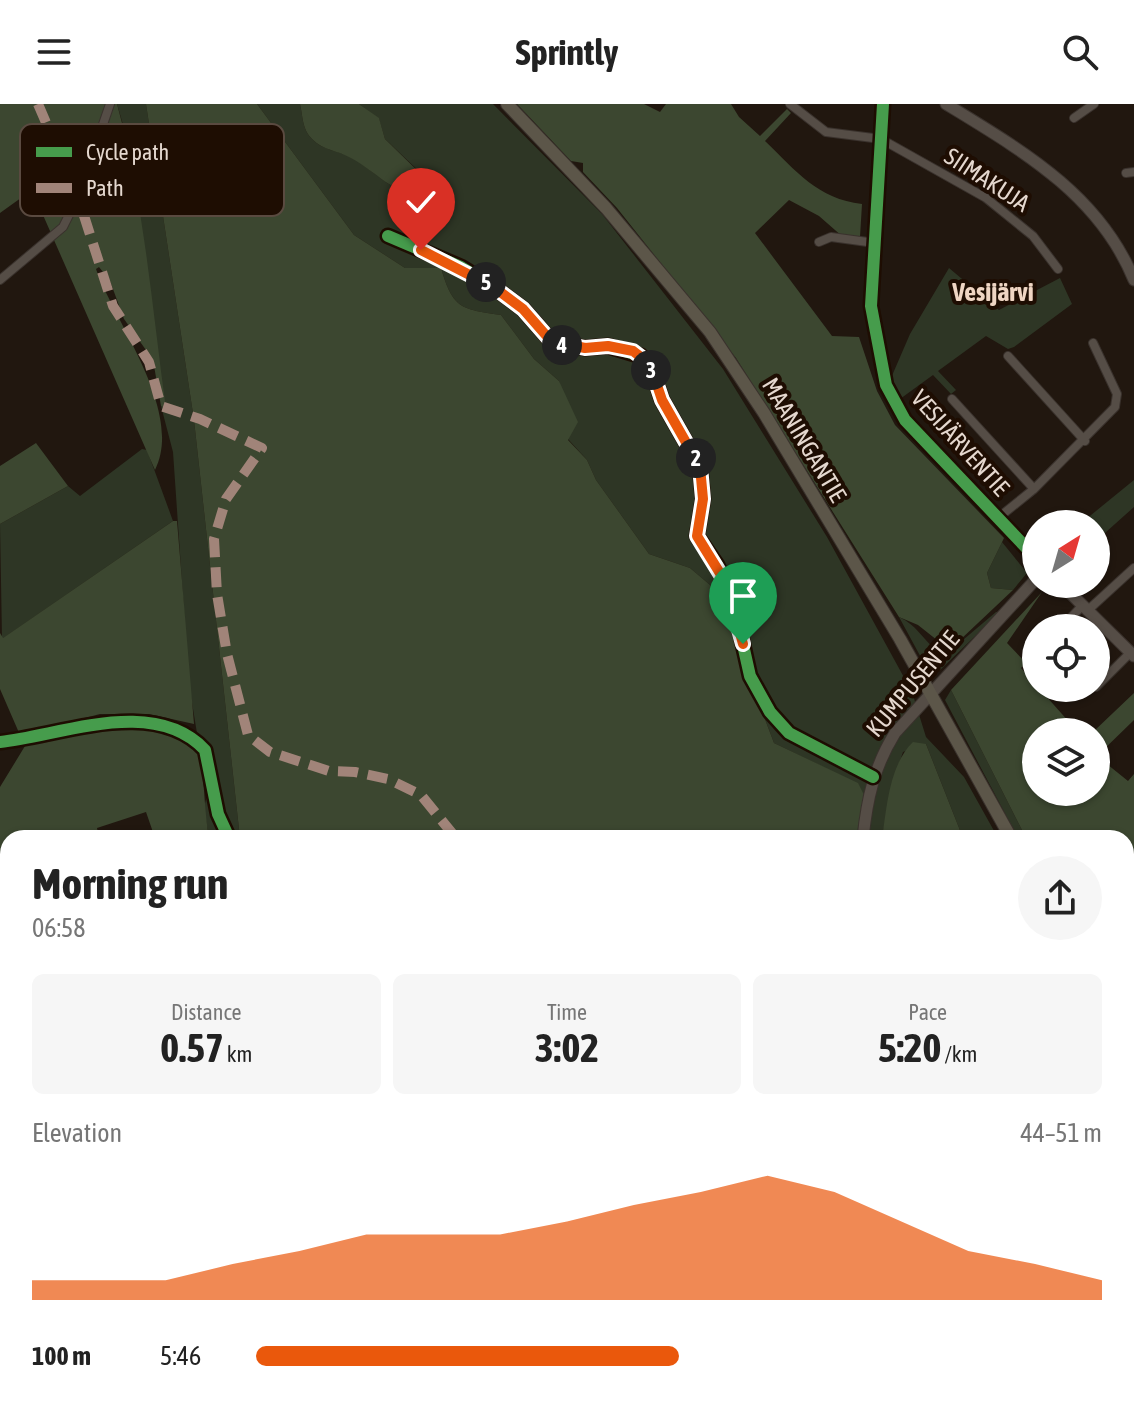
<!DOCTYPE html>
<html lang="en">
<head>
<meta charset="utf-8">
<style>
	body { margin:0; font-family:"Asap Condensed",sans-serif; background:#f6f6f6; color:#222; height:100vh; display:flex; flex-direction:column; font-size:30px; white-space:nowrap }
	* { box-sizing:border-box; margin:0 }
	p { font-size:26px; color:#767676 }
	.icon { flex:none; width:44px; height:44px; fill:none; stroke:currentColor; stroke-width:2; stroke-linecap:round; stroke-linejoin:round }
	.map { position:relative; flex:1; overflow:hidden }
	.panel { position:absolute; left:0px; top:726px; width:1134px; height:572px; display:flex; flex-direction:column; background:#fff; border-radius:24px 24px 0 0; box-shadow:0 2px 6px #0004 }
	.panel>* { flex:none }
	.needle { width:52px; rotate:37deg }
	.buttons { position:absolute; left:1022px; top:406px; display:grid; gap:16px }
	.buttons a { display:grid; place-items:center; width:88px; height:88px; border-radius:50%; background:#fff; box-shadow:0 2px 6px #0004; font-size:40px }
	.pin { position:absolute; display:grid; place-items:center; width:68px; height:68px; color:#fff; margin:-82px -34px; border-radius:50% 50% 50% 0; rotate:-45deg; box-shadow:0 0 8px #0007 }
	.pin .icon { rotate:45deg }
	.km { position:absolute; width:40px; height:40px; margin:-20px; border-radius:50%; background:#222; color:#fff; font-size:22px; line-height:40px; text-align:center }
	.round { display:grid; place-items:center; flex:none; width:84px; height:84px; border-radius:42px; background:#f6f6f6 }
	.head { display:flex; align-items:center; justify-content:space-between; height:136px; padding:0 32px }
	h1 { font-size:44px; font-weight:700; line-height:60px }
	.metrics { display:grid; grid-template-columns:repeat(3,1fr); gap:12px; height:136px; padding:8px 32px }
	.metrics div { display:grid; align-content:center; border-radius:12px; background:#f6f6f6; text-align:center }
	.metrics b { font-size:40px; font-weight:700 }
	.metrics small { font-size:22px; font-weight:400 }
	.metrics p { font-size:22px }
	.chart { height:224px; padding:16px 32px }
	.chart p { display:flex; justify-content:space-between }
	.chart svg { width:100%; height:144px; margin-top:8px; fill:#ea580c; opacity:.7 }
	ul { padding:0 32px; list-style:none; font-size:26px }
	li { display:grid; grid-template-columns:128px 96px 1fr; align-items:center; height:60px }
	li i { height:20px; border-radius:10px; background:#ea580c }
	header { display:flex; justify-content:space-between; align-items:center; height:104px; padding:0 32px; background:#fff; font-size:36px; font-weight:700 }
	.map>svg:first-child { display:block }
</style>
</head>
<body>
<header><svg class="icon" aria-label="menu" viewBox="0 0 24 24"><path d="M4 6h16M4 12h16M4 18h16"/></svg>Sprintly<svg class="icon" aria-label="search" viewBox="0 0 24 24"><circle cx="10" cy="10" r="6"/><path d="M15 15l6 6"/></svg></header>
<div class="map">
<svg width="1134" height="1298" viewBox="0 0 1134 1298">
	<rect width="100%" height="100%" fill="#21170f"/>
	<path fill="#2e3625" d="M117,0H146L194,316L240,734H209L204,704L207,691L189,580L173,348L161,302L165,304L126,31Z
		M257,0H300C303,13 302,25 312,35C324,47 337,46 351,53C375,67 394,90 421,94L424,72L385,35L379,15L359,0H493L602,110L723,265L827,433L912,588L926,633L964,673L998,734H963L926,640L903,648L892,680L882,734H863L858,680L774,639L716,486L690,464L649,450L596,376L587,356L568,335L559,277L534,255L501,211C461,205 453,205 441,164H405L354,131Z
		M949,164L999,206L1060,174L1072,200L1014,243L1008,245L986,232L938,267L956,286L951,290L933,271L900,295L891,274L910,230Z
		M142,345L147,346L173,417L2,535L0,420L68,382L80,392Z
		M1134,376V403L1096,437V420H1080Z
		M1002,438L1027,469L1013,486L991,484L987,469Z
		M996,508H1000L936,570L924,559L899,513C918,521 926,541 944,552Z
		M951,586L1026,734H1018L945,596Z
		M1126,975L1134,990V1277L1126,1275Z"/>
	<path fill="#3c4730" d="M0,0H117C144,98 152,204 166,305L161,302L153,256L124,215L110,177L99,163L96,165C116,221 184,307 155,366L32,86L0,109Z
		M146,0H257L354,131L405,164H441C453,205 461,205 501,211L534,255L559,277L578,318L568,336L587,356L596,376L649,450L690,464L716,486L774,639L858,679L867,697L863,734H240L194,316Z
		M300,0H359L379,14L385,35L424,73L422,94C394,90 375,67 351,54C337,46 324,47 312,35C302,25 303,13 300,0Z
		M517,0H644L660,8L666,0H731L739,13L760,32L787,5L791,9L765,37C796,67 818,95 862,100L860,133H843L819,112L789,96L755,129L832,232L859,233L877,287L895,321L1004,434L987,469L991,484L1013,486L960,536L947,544L918,521L899,513L736,254L617,104L583,68V59L571,57Z
		M36,339L68,382L0,420V362Z
		M173,417H177L194,620L149,610H100L20,631L0,585V529L3,534Z
		M1042,488L1007,539L1026,559L1021,564L1078,628H1036V688H1096V628H1093L1134,589V616L1097,652L1128,677L1134,670V905L1126,888V734H1026L951,586Z
		M126,620L174,630L199,648C205,677 204,705 209,734H155L146,708L97,724L99,734H8V981L0,995V683L25,642Z
		M913,638L926,640L963,734H882C887,703 889,661 913,638Z
		M1126,1275L1134,1277V1298H351L348,1290H1126Z"/>
	<g fill="none" stroke-linecap="round" stroke-linejoin="round">
		<g stroke="#3a322d" stroke-width="10">
			<path id="street" d="M790,0L826,28L881,35L986,94L1033,132L1058,165
				M1074,14L1094,0
				M1126,69L1134,68
				M388,132L461,163L495,184L523,205L551,237L585,244L608,242L641,252L650,260L662,296L700,363L703,395L697,432L717,461L733,496L750,572L770,608L789,629L873,673
				M819,138L831,133L875,139
				M0,176L63,123L78,93L110,0
				M1008,252L1085,337
				M952,295L1034,385
				M998,414L1034,385L1115,303L1117,290L1093,239
				M1087,507L1134,464
				M1061,524L1082,502
				M1096,583L1130,549
				M0,638C63,631 154,592 205,646L218,710L229,734
				M0,1167L8,1174
				M0,1199L8,1202
				M0,1280L8,1271
				M44,1290L56,1298
				M163,1290V1298
				M403,1290L412,1298
				M901,1290L904,1298"/>
		</g>
		<g stroke="#3a322d" stroke-width="13">
			<path id="secondary" d="M883,0L871,202L886,281L905,316L1036,454
				M946,0C1021,46 1099,90 1134,176
				M1061,480L1134,552
				M863,734C867,695 874,663 895,629L1036,475
				M0,1232L8,1229"/>
		</g>
		<g stroke="#3a322d" stroke-width="14">
			<path id="primary" d="M507,0L606,104L710,228L764,309L900,535L1011,734
				M1126,958L1134,973"/>
		</g>
		<use href="#street" stroke="#554d46" stroke-width="8"/>
		<use href="#secondary" stroke="#554d46" stroke-width="11"/>
		<use href="#primary" stroke="#5c5649" stroke-width="12"/>
		<path stroke="#a18479" stroke-width="10" stroke-dasharray="20 10" stroke-linecap="butt" d="M38,0L78,93L113,202L149,258L161,302L200,315L262,344L226,395L214,435L217,490L227,550L248,631L270,648L329,667L355,668L388,675L421,691L456,734"/>
		<g stroke="#1e0d02" stroke-width="17">
			<path id="cycleway" d="M883,0L871,202L886,281L905,316L1036,454
				M388,132L461,163L495,184L523,205L551,237L585,244L608,242L641,252L650,260L662,296L700,363L703,395L697,432L717,461L733,496L750,572L770,608L789,629L873,673
				M0,638C63,631 154,592 205,646L218,710L229,734"/>
		</g>
		<use href="#cycleway" stroke="#469c4c" stroke-width="12"/>
	</g>
	<g fill="none" stroke-linecap="round" stroke-linejoin="round">
		<g stroke="#fff" stroke-width="16">
			<path id="route" d="M421,146L495,184L523,205L551,237L585,244L608,242L633,247L650,260L662,296L700,363L703,395L697,432L726,479L743,540"/>
		</g>
		<use href="#route" stroke="#ea580c" stroke-width="10"/>
	</g>
	<g text-anchor="middle" stroke-width="8" stroke-linejoin="round" paint-order="stroke">
		<g font-size="24" fill="#e5d8cf" stroke="#1e0d02">
			<text transform="translate(987 76) rotate(33)" y="8">SIIMAKUJA</text>
			<text transform="translate(804 336) rotate(59)" y="8">MAANINGANTIE</text>
			<text transform="translate(960 339) rotate(48)" y="8">VESIJÄRVENTIE</text>
			<text transform="translate(913 580) rotate(-50)" y="8">KUMPUSENTIE</text>
		</g>
		<g font-size="26" font-weight="bold" fill="#efd5c3" stroke="#1e0d02">
			<text x="993" y="197">Vesijärvi</text>
		</g>
	</g>
	<rect x="20" y="20" width="264" height="92" rx="12" fill="#1e0d02" stroke="#5a4a40" stroke-width="2"/>
	<rect x="36" y="43" width="36" height="10" fill="#469c4c"/>
	<rect x="36" y="79" width="36" height="10" fill="#a18479"/>
	<g font-size="22" fill="#e5d8cf">
		<text x="86" y="56">Cycle path</text>
		<text x="86" y="92">Path</text>
	</g>
</svg>
<div class="buttons">
<a><svg class="needle" viewBox="-14 -14 28 28"><path d="M0-13l5 13h-10z" fill="#e53935"/><path d="M0 13l5-13h-10z" fill="#767676"/></svg></a>
<a><svg class="icon" aria-label="locate" viewBox="0 0 24 24"><circle cx="12" cy="12" r="6"/><path d="M12 2v4M12 18v4M2 12h4M18 12h4"/></svg></a>
<a><svg class="icon" aria-label="layers" viewBox="0 0 24 24"><path d="M12 4l9 5-9 5-9-5zM3 14l9 5 9-5"/></svg></a>
</div>
<div class="pin" style="left:743px;top:540px;background:#1e9e55"><svg class="icon" aria-label="arrive" viewBox="0 0 24 24"><path d="M6 21V4h12l-3 4 3 4H6"/></svg></div>
<div class="pin" style="left:421px;top:146px;background:#d93025"><svg class="icon" aria-label="check" viewBox="0 0 24 24"><path d="M5 12l5 5 9-10"/></svg></div>
<b class="km" style="left:696px;top:354px">2</b>
<b class="km" style="left:651px;top:266px">3</b>
<b class="km" style="left:562px;top:241px">4</b>
<b class="km" style="left:486px;top:178px">5</b>
<section class="panel">
<div class="head"><div><h1>Morning run</h1><p>06:58</p></div><a class="round"><svg class="icon" aria-label="share" viewBox="0 0 24 24"><path d="M12 15V3M7 8l5-5 5 5M5 13v7h14v-7"/></svg></a></div>
<div class="metrics">
<div><p>Distance</p><b>0.57<small> km</small></b></div>
<div><p>Time</p><b>3:02</b></div>
<div><p>Pace</p><b>5:20<small> /km</small></b></div>
</div>
<div class="chart"><p><span>Elevation</span>44–51 m</p>
<svg viewBox="0 0 160 44" preserveAspectRatio="none"><path d="M0 44V38L10 38L20 38L30 33L40 29L50 24L60 24L70 24L80 20L90 15L100 11L110 6L120 11L130 20L140 29L150 33L160 38V44z"/></svg>
</div>
<ul>
<li><b>100 m</b>5:46<i style="width:50%"></i></li>
</ul>
</section>
</div>
</body>
</html>
